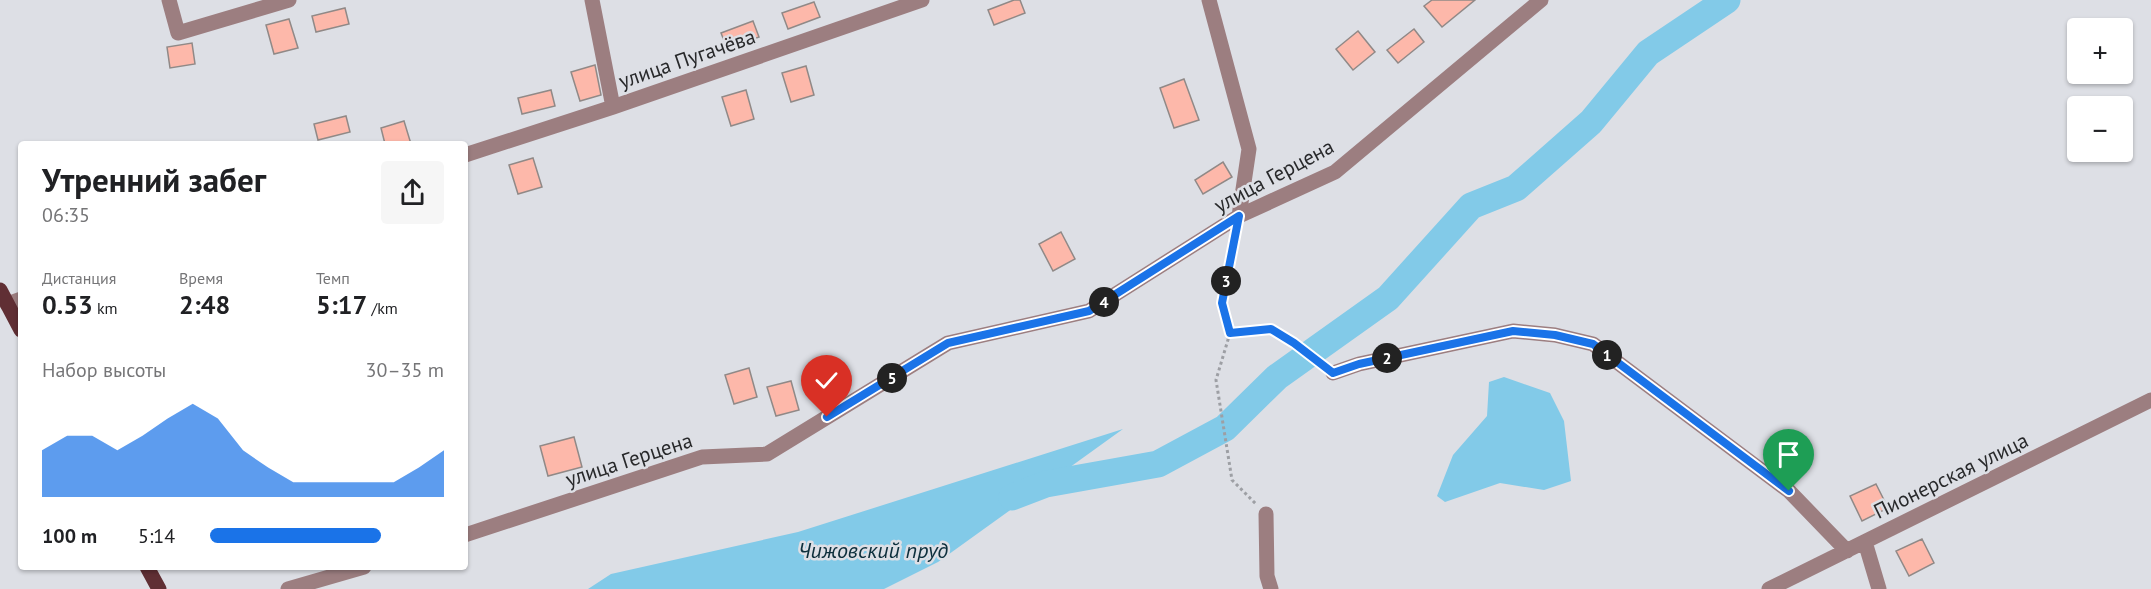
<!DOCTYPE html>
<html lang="ru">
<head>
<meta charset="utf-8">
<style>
	body { margin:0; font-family:"PT Sans",sans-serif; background:#f6f6f6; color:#202124; height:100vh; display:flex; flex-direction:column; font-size:22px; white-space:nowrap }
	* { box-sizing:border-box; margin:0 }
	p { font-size:20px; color:#757577 }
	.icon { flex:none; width:33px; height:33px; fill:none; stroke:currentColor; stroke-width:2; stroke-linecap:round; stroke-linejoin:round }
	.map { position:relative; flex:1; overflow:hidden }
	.side { position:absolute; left:18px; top:141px; width:450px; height:429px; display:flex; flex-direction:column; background:#fff; border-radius:6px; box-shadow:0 2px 4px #0004 }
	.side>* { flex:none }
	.buttons { position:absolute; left:2067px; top:18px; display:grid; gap:12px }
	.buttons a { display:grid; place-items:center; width:66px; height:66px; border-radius:6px; background:#fff; box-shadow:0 2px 4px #0004; font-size:30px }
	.pin { position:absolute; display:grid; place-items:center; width:51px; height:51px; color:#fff; margin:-62px -26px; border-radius:50% 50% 50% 0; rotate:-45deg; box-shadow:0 0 6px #0007 }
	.pin .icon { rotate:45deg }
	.km { position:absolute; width:30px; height:30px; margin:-15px; border-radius:50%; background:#222; color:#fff; font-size:16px; line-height:30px; text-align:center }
	.round { display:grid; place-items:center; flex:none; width:63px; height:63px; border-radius:6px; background:#f6f6f6 }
	.overview { display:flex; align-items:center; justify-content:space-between; height:102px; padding:0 24px }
	h1 { font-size:33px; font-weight:700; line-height:45px }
	.stats { display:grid; grid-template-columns:repeat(3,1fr); gap:9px; height:102px; padding:6px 24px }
	.stats div { display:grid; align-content:center }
	.stats b { font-size:26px; font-weight:700 }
	.stats small { font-size:16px; font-weight:400 }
	.stats p { font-size:16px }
	.chart { height:168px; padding:12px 24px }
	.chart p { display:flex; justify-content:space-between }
	.chart svg { width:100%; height:108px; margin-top:6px; fill:#1a73e8; opacity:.7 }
	ul { padding:0 24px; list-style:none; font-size:20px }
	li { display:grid; grid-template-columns:96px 72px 1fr; align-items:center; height:45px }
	li i { height:15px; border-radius:8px; background:#1a73e8 }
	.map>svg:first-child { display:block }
</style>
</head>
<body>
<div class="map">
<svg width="2151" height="589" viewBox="0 0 2151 589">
	<rect width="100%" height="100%" fill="#dddfe5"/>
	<path fill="#82cae8" d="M1504,377L1550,393L1564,421L1571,481L1544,490L1500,483L1445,502L1437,496L1453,455L1487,416L1489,382Z
		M1123,429L938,562L884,589H588L611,574L798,532Z"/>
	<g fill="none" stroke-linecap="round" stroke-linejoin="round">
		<path stroke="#82cae8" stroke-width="27" d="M1012,497L1046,484L1158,464L1225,428L1277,377L1388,298L1471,206L1516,188L1591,122L1648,53L1727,0"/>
	</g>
	<path fill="#fdb8aa" stroke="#908987" stroke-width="1.5" d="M1014,0H1020L1025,13L994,25L988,10Z
		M1432,0H1475L1442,27L1424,6Z
		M814,2L820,17L788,29L782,13Z
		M345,8L349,24L316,32L312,16Z
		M289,19L298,48L274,54L266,25Z
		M753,21L759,37L727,48L721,33Z
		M1414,29L1424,42L1398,63L1387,50Z
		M1358,31L1375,52L1353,70L1336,49Z
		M192,43L195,64L170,68L167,47Z
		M595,65L601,95L580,101L571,72Z
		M806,66L814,95L791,102L782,73Z
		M1184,79L1199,120L1174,128L1160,88Z
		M551,90L555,106L522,114L518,98Z
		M746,90L754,119L731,126L722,97Z
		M346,116L350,132L318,140L314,124Z
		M404,121L411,144H385L381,128Z
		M533,158L542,187L518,194L509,165Z
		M1223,162L1232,177L1203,194L1195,180Z
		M1061,232L1075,259L1053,271L1039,244Z
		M749,368L757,397L734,404L725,375Z
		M791,381L799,410L776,416L767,387Z
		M574,437L582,467L548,476L540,446Z
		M1876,484L1888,508L1862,521L1850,496Z
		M1922,539L1934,563L1909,576L1896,551Z"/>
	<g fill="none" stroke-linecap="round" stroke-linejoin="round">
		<path stroke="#9d9fa4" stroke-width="3" stroke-dasharray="3 3" stroke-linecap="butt" d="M1235,236L1222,303L1230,333L1271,329L1294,343L1322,365
			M1230,333L1216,380L1232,480L1256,504"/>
		<path stroke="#9c7e80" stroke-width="15" d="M169,0L178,33L289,0
			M592,0L613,107
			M1209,0L1249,149L1239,216
			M465,155L613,107L922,0
			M7,304L21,299
			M1333,373L1359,364L1513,331L1555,335L1593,344L1789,491L1847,551
			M1266,514L1267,576L1271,589
			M465,535L702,457L767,454L948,343L1089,311L1239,216L1335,172L1541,0
			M1865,542L1879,589
			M288,589L364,567
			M1769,589L2151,400"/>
		<path stroke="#602f34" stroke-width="15" d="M0,290L21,330
			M147,567L159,589"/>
	</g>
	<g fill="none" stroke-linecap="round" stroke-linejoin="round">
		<g stroke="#fff" stroke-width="12">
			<path id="route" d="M827,417L948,343L1089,311L1239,216L1222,303L1230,333L1271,329L1294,343L1333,373L1359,364L1513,331L1555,335L1593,344L1789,491"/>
		</g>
		<use href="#route" stroke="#1a73e8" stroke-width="8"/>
	</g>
	<g text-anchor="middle" stroke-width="5" stroke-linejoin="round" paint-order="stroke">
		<g font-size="21" fill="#28292b" stroke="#dddfe5">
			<text transform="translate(687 59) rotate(-19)" y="7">улица Пугачёва</text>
			<text transform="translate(1274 176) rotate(-28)" y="7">улица Герцена</text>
			<text transform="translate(629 460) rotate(-18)" y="7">улица Герцена</text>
			<text transform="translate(1951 476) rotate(-26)" y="7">Пионерская улица</text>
		</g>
		<g font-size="22" font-style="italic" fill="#0d2f3c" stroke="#dddfe5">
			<text x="873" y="558">Чижовский пруд</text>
		</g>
	</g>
</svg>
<div class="buttons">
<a>+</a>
<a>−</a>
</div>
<div class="pin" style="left:1789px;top:491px;background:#1e9e55"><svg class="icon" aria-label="arrive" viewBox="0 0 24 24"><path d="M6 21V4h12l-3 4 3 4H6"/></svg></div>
<div class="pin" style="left:827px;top:417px;background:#d93025"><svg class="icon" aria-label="check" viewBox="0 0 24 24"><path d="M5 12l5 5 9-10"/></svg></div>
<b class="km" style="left:1607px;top:355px">1</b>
<b class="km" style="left:1387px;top:358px">2</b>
<b class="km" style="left:1226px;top:281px">3</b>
<b class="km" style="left:1104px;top:302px">4</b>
<b class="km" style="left:892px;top:378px">5</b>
<section class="side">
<div class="overview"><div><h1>Утренний забег</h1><p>06:35</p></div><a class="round"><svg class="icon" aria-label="share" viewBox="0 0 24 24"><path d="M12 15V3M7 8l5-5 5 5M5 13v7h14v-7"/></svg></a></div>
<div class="stats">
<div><p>Дистанция</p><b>0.53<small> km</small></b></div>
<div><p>Время</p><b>2:48</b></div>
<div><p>Темп</p><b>5:17<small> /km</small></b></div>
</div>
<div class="chart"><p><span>Набор высоты</span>30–35 m</p>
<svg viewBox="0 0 160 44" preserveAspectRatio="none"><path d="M0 44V25L10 19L20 19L30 25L40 19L50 12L60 6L70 12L80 25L90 32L100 38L110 38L120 38L130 38L140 38L150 32L160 25V44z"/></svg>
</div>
<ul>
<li><b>100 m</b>5:14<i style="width:73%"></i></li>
</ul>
</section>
</div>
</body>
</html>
